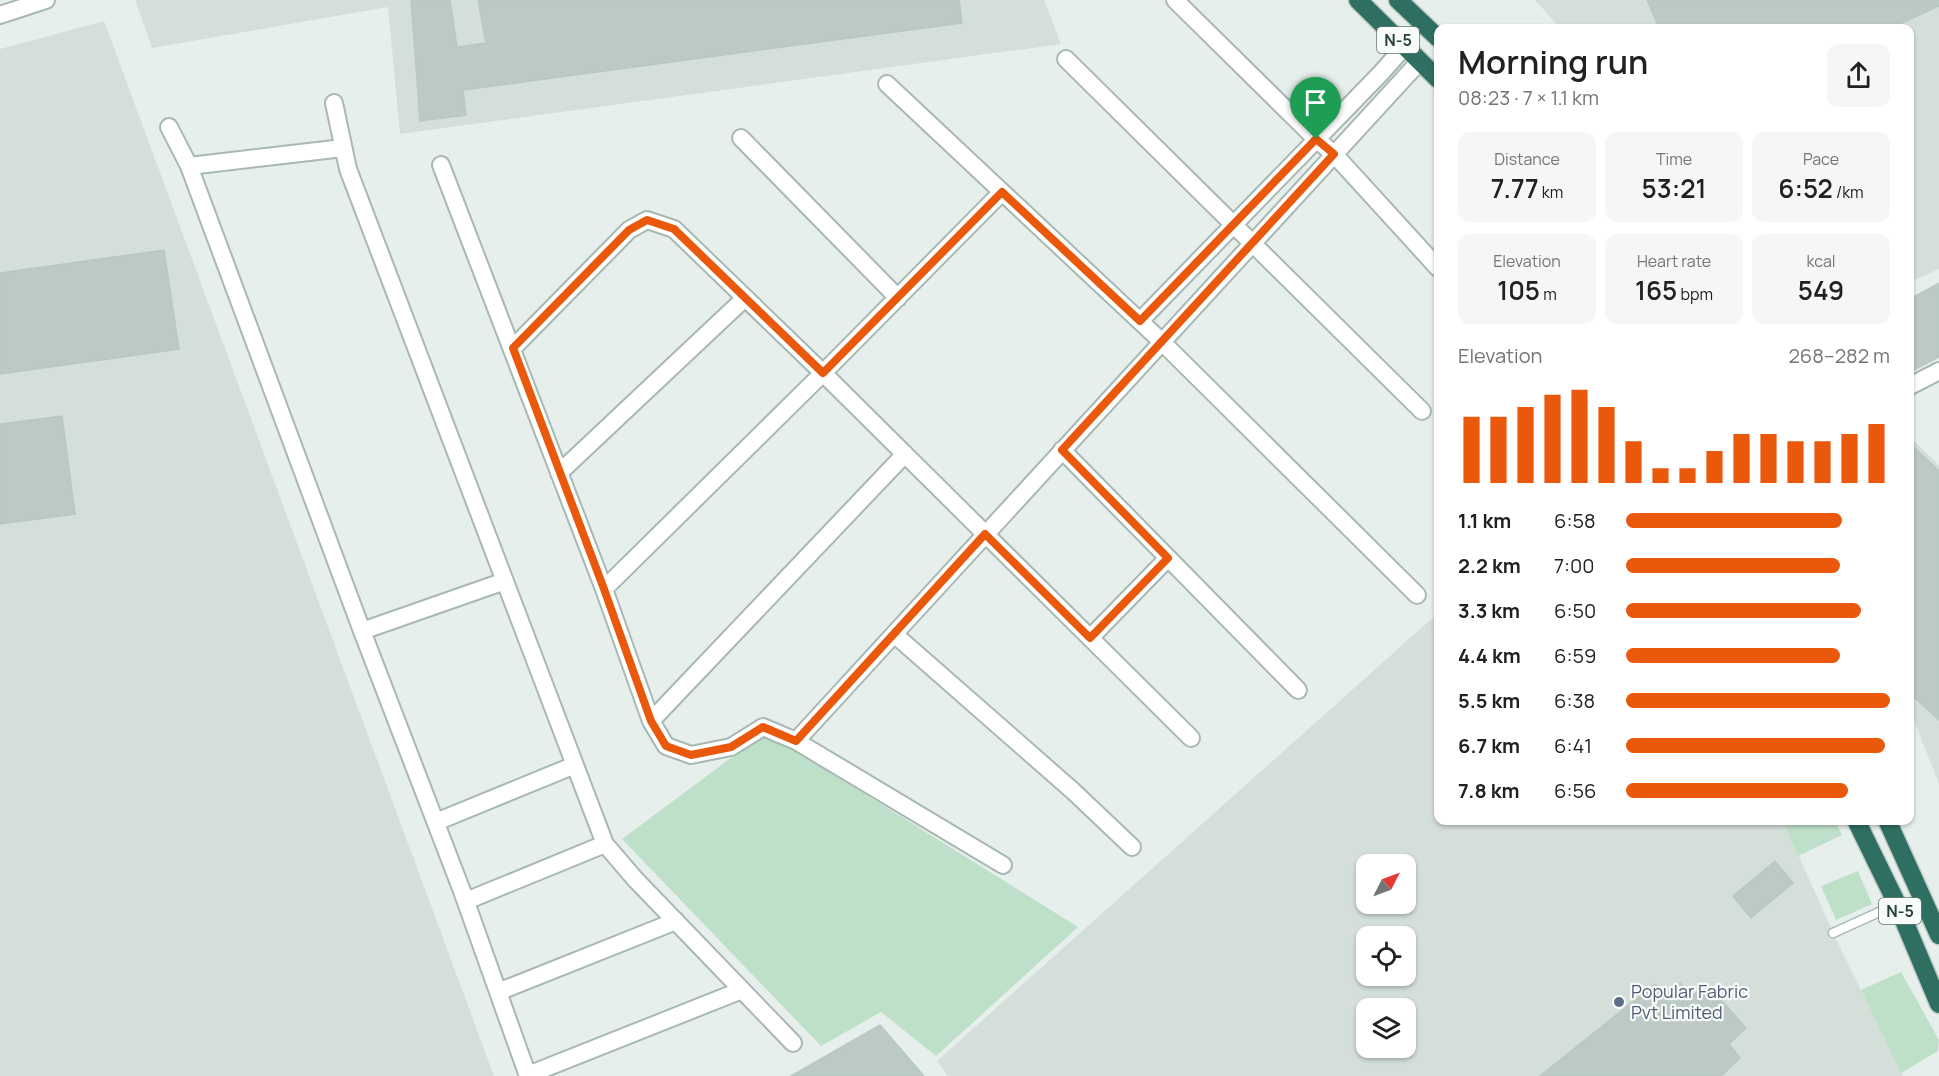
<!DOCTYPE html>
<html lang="en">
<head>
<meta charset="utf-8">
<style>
	body { margin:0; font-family:Manrope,sans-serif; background:#f6f6f6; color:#202124; height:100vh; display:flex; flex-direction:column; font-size:22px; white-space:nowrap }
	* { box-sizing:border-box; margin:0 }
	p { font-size:20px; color:#757577 }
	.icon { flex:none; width:33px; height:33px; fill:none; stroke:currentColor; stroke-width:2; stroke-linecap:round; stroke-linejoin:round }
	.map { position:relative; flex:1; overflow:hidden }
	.sheet { position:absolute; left:1434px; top:24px; width:480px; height:801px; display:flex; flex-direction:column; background:#fff; border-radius:12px; box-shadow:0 2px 4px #0004 }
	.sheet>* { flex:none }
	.needle { width:39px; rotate:48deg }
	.buttons { position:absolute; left:1356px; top:854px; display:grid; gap:12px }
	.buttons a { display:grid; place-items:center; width:60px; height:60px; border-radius:12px; background:#fff; box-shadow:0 2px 4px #0004; font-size:30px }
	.pin { position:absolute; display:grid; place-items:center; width:51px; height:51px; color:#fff; margin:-62px -26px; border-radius:50% 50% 50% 0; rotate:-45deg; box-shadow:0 0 6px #0007 }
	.pin .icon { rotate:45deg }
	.round { display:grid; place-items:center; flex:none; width:63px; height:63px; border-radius:12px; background:#f6f6f6 }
	.overview { display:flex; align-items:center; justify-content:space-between; height:102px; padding:0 24px }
	h1 { font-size:33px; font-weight:600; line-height:45px }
	.metrics { display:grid; grid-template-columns:repeat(3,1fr); gap:9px; height:102px; padding:6px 24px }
	.metrics div { display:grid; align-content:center; border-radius:12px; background:#f6f6f6; text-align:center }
	.metrics b { font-size:26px; font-weight:600 }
	.metrics small { font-size:16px; font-weight:400 }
	.metrics p { font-size:16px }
	.chart { height:168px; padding:12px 24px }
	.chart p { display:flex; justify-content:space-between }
	.chart svg { width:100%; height:108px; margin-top:6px; stroke:#ea580c; stroke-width:6 }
	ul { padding:0 24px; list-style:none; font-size:20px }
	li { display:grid; grid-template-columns:96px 72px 1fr; align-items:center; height:45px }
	li i { height:15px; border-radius:8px; background:#ea580c }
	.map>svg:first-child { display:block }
</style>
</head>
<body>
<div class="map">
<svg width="1939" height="1076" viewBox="0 0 1939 1076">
	<rect width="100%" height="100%" fill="#e6efeb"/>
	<path fill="#d4dfda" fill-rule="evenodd" d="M135,0H1044L1061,44L400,134L388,7L152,48Z
		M1535,0H1939V269L1910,282V28H1560Z
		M104,21L494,1076H0V49Z
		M1910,437L1939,465V784L1910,710Z
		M1438,613V820L1783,821L1836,939L1903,1076H948L937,1061ZM1366,864H1406V903H1366ZM1366,936H1406V975H1366ZM1366,1008H1406V1047H1366Z"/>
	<path fill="#bfe0c8" d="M759,737L775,738L1078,927L936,1056L881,1012L821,1046L622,839Z
		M1783,821H1835L1842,835L1798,856Z
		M1858,871L1872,904L1836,920L1821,886Z
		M1901,972L1939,1040L1938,1051L1901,1073L1861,990Z"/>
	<path fill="#bbcac4" stroke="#b8c9c2" stroke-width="1.5" d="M411,0H450L457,47L486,43L478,0H959L962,23L463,90L466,115L420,121Z
		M1647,0H1939V6L1891,28H1659Z
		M164,250L179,349L0,374V273Z
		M1939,283V357L1910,372V299Z
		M62,416L75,514L0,524V424Z
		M1910,443L1939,471V720L1913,696L1910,687Z
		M1775,861L1793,883L1751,918L1733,896Z
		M1680,983L1691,997L1707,984L1746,1028L1729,1044L1740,1058L1721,1076H1540L1655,984L1666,995Z
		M880,1025L924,1076H791Z"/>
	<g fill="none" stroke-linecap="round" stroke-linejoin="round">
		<g stroke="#a8b8b2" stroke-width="11">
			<path id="lane" d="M1833,933L1897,904"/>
		</g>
		<g stroke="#a8b8b2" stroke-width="20">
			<path id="street" d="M1175,0L1316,139L1334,154L1438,268
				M0,15L46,0
				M1066,59L1422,411
				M887,84L1161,341L1417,595
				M334,103L348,169L605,844L635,879L793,1043
				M169,127L189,166L362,631L462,891L528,1076
				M741,138L898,298
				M441,165L604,589L651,721L666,746L691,755L731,747L763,727L796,741L1003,865
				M189,166L343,148
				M1140,321L1381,73L1405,46
				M513,348L629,230L647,220L674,229L823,373L1191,738
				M1910,386L1939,371
				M1062,450L1298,690
				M559,473L745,298
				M604,589L823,373L1002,192
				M362,631L505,581
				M894,634L1073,791L1132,847
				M1090,638L1168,558
				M651,721L905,454
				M796,741L1420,61
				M436,822L575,765
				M466,901L605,844
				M498,992L676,921
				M528,1075L742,990"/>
		</g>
		<g stroke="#c2cac8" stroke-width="21">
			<path id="highway" d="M1358,0L1438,79
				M1398,0L1438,38
				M1856,820L1897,904L1939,1004
				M1887,820L1939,935"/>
		</g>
		<use href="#lane" stroke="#fff" stroke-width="8"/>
		<use href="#street" stroke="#fff" stroke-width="16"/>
		<use href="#highway" stroke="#2f6f62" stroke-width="18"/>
	</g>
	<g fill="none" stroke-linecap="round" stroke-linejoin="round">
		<g stroke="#fff" stroke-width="12">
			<path id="route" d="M1316,139L1334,154L1062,450L1168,558L1090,638L985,534L796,741L763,727L731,747L691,755L666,746L651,721L604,589L513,348L629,230L647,220L674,229L823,373L1002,192L1140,321Z"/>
		</g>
		<use href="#route" stroke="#ea580c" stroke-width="8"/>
	</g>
	<circle fill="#5c6f8a" stroke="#f7fbf9" stroke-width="2" cx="1619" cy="1002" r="6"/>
	<g text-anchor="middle" stroke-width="4.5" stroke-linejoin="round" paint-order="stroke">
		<g fill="#f7fbf9" stroke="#637a73" stroke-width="1.5">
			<rect x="1377" y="27" width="42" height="26" rx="4.5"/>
			<rect x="1879" y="898" width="42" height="26" rx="4.5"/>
		</g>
		<g font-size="16" font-weight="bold" fill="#24423a">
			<text x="1398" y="46">N-5</text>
			<text x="1900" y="917">N-5</text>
		</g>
		<g font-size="18" fill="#4e5e75" stroke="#f7fbf9" text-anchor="start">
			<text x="1631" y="998">Popular Fabric<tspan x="1631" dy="21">Pvt Limited</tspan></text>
		</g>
	</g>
</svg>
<div class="buttons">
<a><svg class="needle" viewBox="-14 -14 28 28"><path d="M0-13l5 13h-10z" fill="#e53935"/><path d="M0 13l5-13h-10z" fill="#757577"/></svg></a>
<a><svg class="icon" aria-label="locate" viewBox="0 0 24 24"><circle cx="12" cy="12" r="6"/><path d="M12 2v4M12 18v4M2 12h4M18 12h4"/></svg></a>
<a><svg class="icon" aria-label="layers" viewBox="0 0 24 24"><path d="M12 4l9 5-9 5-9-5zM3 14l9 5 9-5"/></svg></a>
</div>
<div class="pin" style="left:1316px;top:139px;background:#1e9e55"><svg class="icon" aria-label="arrive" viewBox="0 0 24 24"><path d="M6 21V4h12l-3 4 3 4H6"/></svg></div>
<section class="sheet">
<div class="overview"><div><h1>Morning run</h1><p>08:23 · 7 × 1.1 km</p></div><a class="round"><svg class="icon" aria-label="share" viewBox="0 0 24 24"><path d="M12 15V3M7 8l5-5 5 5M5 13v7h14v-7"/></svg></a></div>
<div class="metrics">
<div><p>Distance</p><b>7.77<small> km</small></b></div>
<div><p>Time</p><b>53:21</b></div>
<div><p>Pace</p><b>6:52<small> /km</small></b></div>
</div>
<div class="metrics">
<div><p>Elevation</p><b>105<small> m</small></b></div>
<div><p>Heart rate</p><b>165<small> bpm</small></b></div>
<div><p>kcal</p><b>549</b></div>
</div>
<div class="chart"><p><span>Elevation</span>268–282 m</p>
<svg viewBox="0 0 160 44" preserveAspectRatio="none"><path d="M5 44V17M15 44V17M25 44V13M35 44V8M45 44V6M55 44V13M65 44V27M75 44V38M85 44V38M95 44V31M105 44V24M115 44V24M125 44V27M135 44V27M145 44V24M155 44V20"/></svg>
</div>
<ul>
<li><b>1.1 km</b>6:58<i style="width:82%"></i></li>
<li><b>2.2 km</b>7:00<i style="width:81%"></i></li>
<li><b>3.3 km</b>6:50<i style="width:89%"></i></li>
<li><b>4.4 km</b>6:59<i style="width:81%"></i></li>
<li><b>5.5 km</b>6:38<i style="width:100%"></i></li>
<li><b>6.7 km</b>6:41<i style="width:98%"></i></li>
<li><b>7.8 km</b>6:56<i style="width:84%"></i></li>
</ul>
</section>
</div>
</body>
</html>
